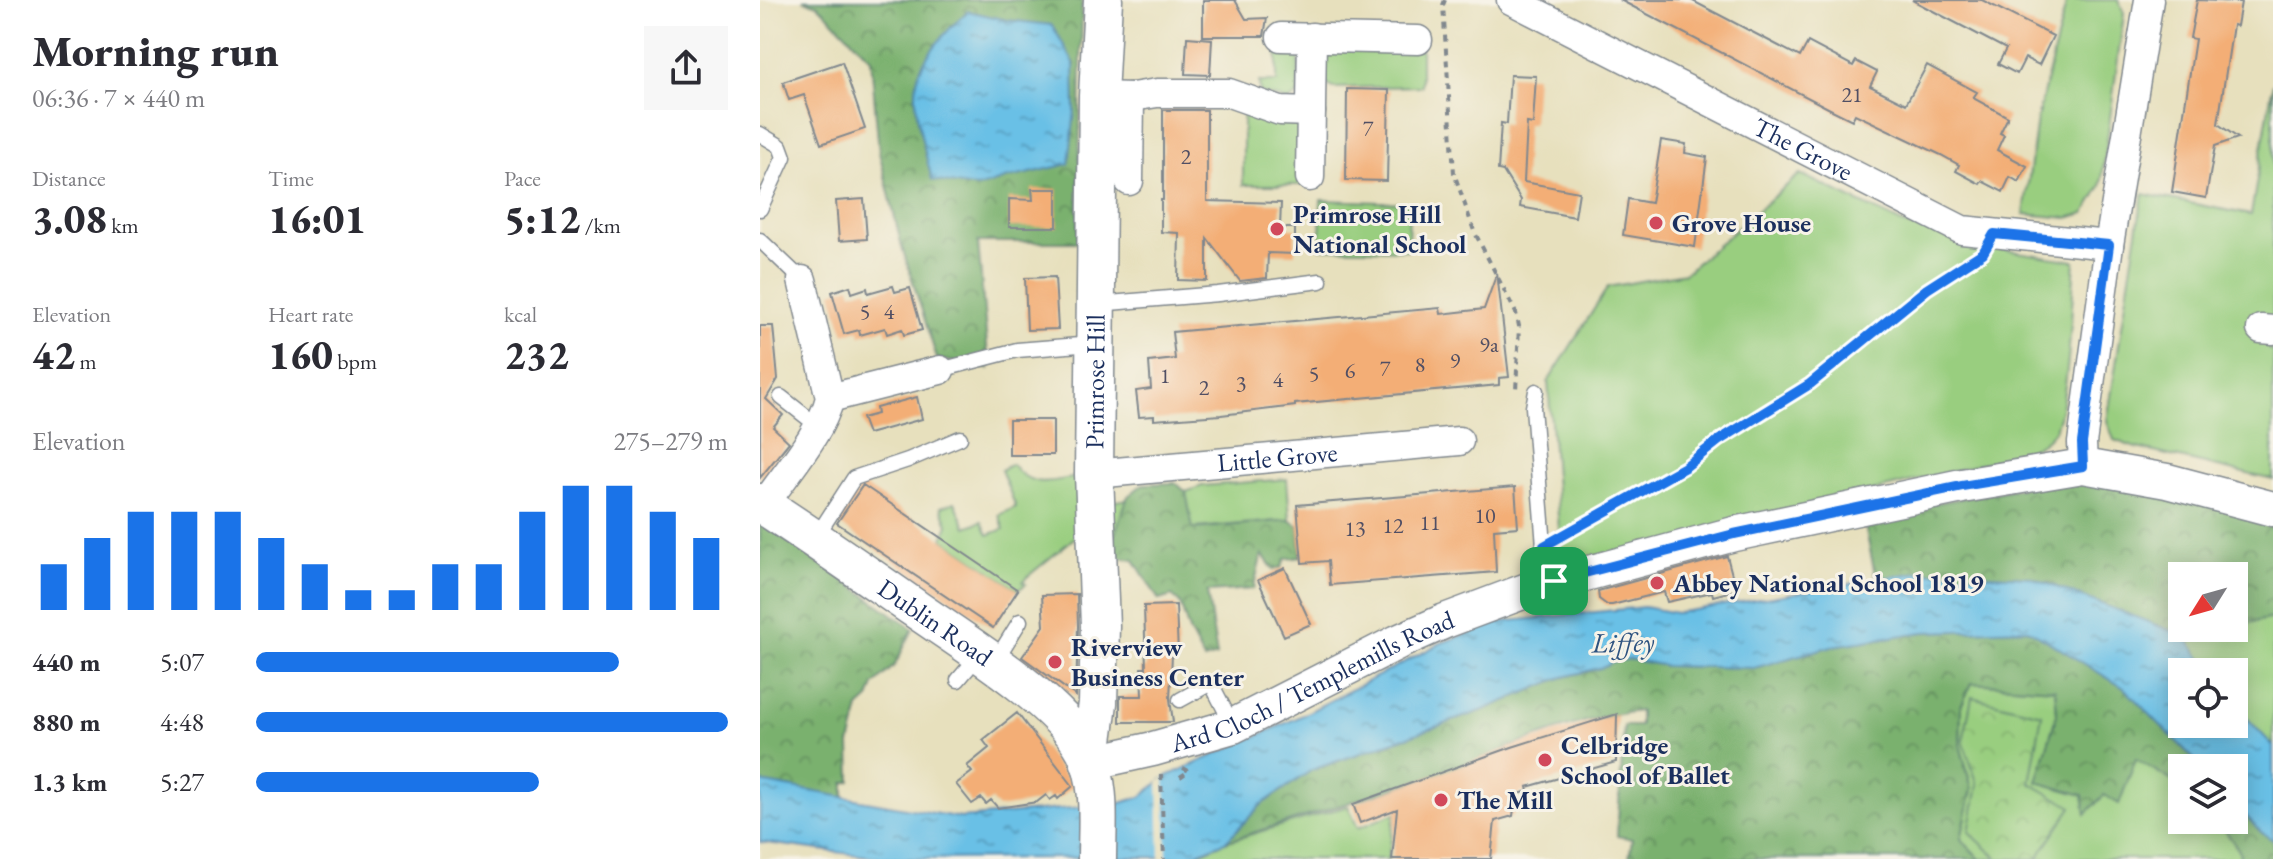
<!DOCTYPE html>
<html lang="en">
<head>
<meta charset="utf-8">
<style>
	body { margin:0; font-family:"EB Garamond",serif; background:#f7f7f7; color:#2b2b33; height:100vh; display:flex; flex-direction:column; font-size:30px; white-space:nowrap }
	* { box-sizing:border-box; margin:0 }
	p { font-size:26px; color:#7c7c81 }
	.icon { flex:none; width:44px; height:44px; fill:none; stroke:currentColor; stroke-width:2; stroke-linecap:round; stroke-linejoin:round }
	.map { position:relative; flex:1; overflow:hidden }
	.panel { display:flex; flex-direction:column; background:#fff; width:760px }
	.panel>* { flex:none }
	.needle { width:52px; rotate:233deg }
	.buttons { position:absolute; left:1408px; top:562px; display:grid; gap:16px }
	.buttons a { display:grid; place-items:center; width:80px; height:80px; border-radius:0px; background:#fff; box-shadow:0 4px 20px #0003; font-size:40px }
	.pin { position:absolute; display:grid; place-items:center; width:68px; height:68px; color:#fff; margin:-34px; border-radius:16px; box-shadow:0 4px 12px #0006 }
	.round { display:grid; place-items:center; flex:none; width:84px; height:84px; border-radius:0px; background:#f7f7f7 }
	.headline { display:flex; align-items:center; justify-content:space-between; height:136px; padding:0 32px }
	h1 { font-size:44px; font-weight:800; line-height:60px }
	.figures { display:grid; grid-template-columns:repeat(3,1fr); gap:12px; height:136px; padding:8px 32px }
	.figures div { display:grid; align-content:center }
	.figures b { font-size:40px; font-weight:800 }
	.figures small { font-size:22px; font-weight:400 }
	.figures p { font-size:22px }
	.chart { height:224px; padding:16px 32px }
	.chart p { display:flex; justify-content:space-between }
	.chart svg { width:100%; height:144px; margin-top:8px; stroke:#1a73e8; stroke-width:6 }
	ul { padding:0 32px; list-style:none; font-size:26px }
	li { display:grid; grid-template-columns:128px 96px 1fr; align-items:center; height:60px }
	li i { height:20px; border-radius:10px; background:#1a73e8 }
	main { display:flex; flex:1; min-height:0 }
	.map>svg:first-child { display:block }
</style>
</head>
<body>
<main>
<section class="panel">
<div class="headline"><div><h1>Morning run</h1><p>06:36 · 7 × 440 m</p></div><a class="round"><svg class="icon" aria-label="share" viewBox="0 0 24 24"><path d="M12 15V3M7 8l5-5 5 5M5 13v7h14v-7"/></svg></a></div>
<div class="figures">
<div><p>Distance</p><b>3.08<small> km</small></b></div>
<div><p>Time</p><b>16:01</b></div>
<div><p>Pace</p><b>5:12<small> /km</small></b></div>
</div>
<div class="figures">
<div><p>Elevation</p><b>42<small> m</small></b></div>
<div><p>Heart rate</p><b>160<small> bpm</small></b></div>
<div><p>kcal</p><b>232</b></div>
</div>
<div class="chart"><p><span>Elevation</span>275–279 m</p>
<svg viewBox="0 0 160 44" preserveAspectRatio="none"><path d="M5 44V30M15 44V22M25 44V14M35 44V14M45 44V14M55 44V22M65 44V30M75 44V38M85 44V38M95 44V30M105 44V30M115 44V14M125 44V6M135 44V6M145 44V14M155 44V22"/></svg>
</div>
<ul>
<li><b>440 m</b>5:07<i style="width:77%"></i></li>
<li><b>880 m</b>4:48<i style="width:100%"></i></li>
<li><b>1.3 km</b>5:27<i style="width:60%"></i></li>
</ul>
</section>
<div class="map">
<svg width="1513" height="859" viewBox="0 0 1513 859">
	<defs>
		<pattern id="forest-crowns" width="20" height="18" patternUnits="userSpaceOnUse" patternTransform="scale(2)"><rect width="20" height="18" fill="#7ab16e"/><path d="M2 6a3 3 0 1 1 6 0M12 15a3 3 0 1 1 6 0" fill="none" stroke="#63905e"/></pattern>
		<pattern id="park-crowns" width="20" height="18" patternUnits="userSpaceOnUse" patternTransform="scale(2)"><rect width="20" height="18" fill="#99ce7f"/><path d="M2 6a3 3 0 1 1 6 0M12 15a3 3 0 1 1 6 0" fill="none" stroke="#83b170"/></pattern>
		<pattern id="water-ripples" width="26" height="14" patternUnits="userSpaceOnUse" patternTransform="scale(2)"><rect width="26" height="14" fill="#69c0e6"/><path d="M2 4q2-2 4 0t4 0M15 11q2-2 4 0t4 0" fill="none" stroke="#569cbe"/></pattern>
	</defs>
	<rect width="100%" height="100%" fill="#f7f3e8"/>
	<filter id="ink" filterUnits="userSpaceOnUse"><feTurbulence type="fractalNoise" baseFrequency=".0125" numOctaves="2"/><feDisplacementMap in="SourceGraphic" scale="16" xChannelSelector="R" yChannelSelector="G"/><feConvolveMatrix kernelMatrix="1 2 1 2 8 2 1 2 1" color-interpolation-filters="sRGB"/></filter>
	<filter id="wash" filterUnits="userSpaceOnUse"><feTurbulence type="fractalNoise" baseFrequency=".006" numOctaves="4" result="noise"/><feDisplacementMap in="SourceGraphic" scale="32" xChannelSelector="R" yChannelSelector="G"/><feGaussianBlur stdDeviation="1.8" result="paint"/><feColorMatrix in="noise" values="0 0 0 0 0 0 0 0 0 0 0 0 0 0 0 0 0 1.4 0 .05"/><feComposite in="paint" operator="in"/></filter>
	<g filter="url(#wash)">
		<rect width="100%" height="100%" fill="#e7e0bd"/>
		<path fill="#99ce7f" stroke="#5a7e6e" stroke-width="2" d="M1307,0H1358L1364,13L1341,186L1325,213L1308,218L1264,214L1277,119Z
			M529,49L539,58L538,94L528,101L500,93L499,82H517V51Z
			M576,49L661,50V86L573,88L565,83C564,69 563,58 576,49Z
			M1513,83V316L1509,350L1513,351V480L1373,447L1354,440L1347,421L1383,194L1491,215Z
			M483,108L532,121L540,128L543,185H483Z
			M1040,174L1148,226L1213,245L1315,261C1312,295 1309,408 1293,432C1284,446 1266,451 1251,456L802,570L788,382L848,287L925,273Z
			M561,200L649,203L648,250L560,248Z
			M252,464C271,490 290,481 318,477L319,534L267,577L263,582L266,584L258,590L183,539L188,524L181,507L195,502L206,527L222,521L228,535L244,529L239,515L256,507L241,470Z
			M527,479L530,520L350,535L347,502L426,492L442,486Z
			M1513,618V746L1474,704V672H1451L1425,636Z
			M1212,683L1295,689L1297,713L1277,782L1324,795L1326,813L1344,794L1359,803L1376,758L1422,787V820H1458L1480,852L1479,859H1220L1201,839L1212,789L1200,745L1201,706Z
			M588,806L598,828L635,813L628,859H427L465,842Z"/>
		<path fill="url(#forest-crowns)" stroke="#4a7066" stroke-width="2" d="M43,0H322L318,242H218L229,369L177,359L142,247L119,152L111,59L58,5Z
			M1322,477L1513,520V618L1474,626V576H1422V628H1465L1425,636L1270,577L1159,572L1116,579L1103,516Z
			M416,483L426,492L433,529L530,520L539,526L541,557L525,559L522,567L514,570L502,554L493,589L447,592L457,656L444,660L429,631L420,603L412,596L399,600L374,560L347,556L368,496L383,484Z
			M0,520L153,629L135,665L114,685L109,699L99,708L90,744L91,781L84,783V798L0,782Z
			M1268,629L1364,688L1443,768H1422V787L1376,759L1359,804L1344,795L1326,814L1323,795L1277,782L1297,713L1295,689L1212,683L1201,706L1200,745L1212,789L1201,839L1220,859H869L872,839L857,836L864,726H880V711C809,718 742,753 675,775C606,798 535,819 465,842L502,804L552,770L721,711L800,678L847,666L851,662L869,659L906,666L994,668L1071,646L1164,632Z
			M1474,803L1501,832L1513,840V859H1479L1480,852L1458,820H1474Z"/>
		<path fill="url(#park-crowns)" stroke="#5a7e6e" stroke-width="2" d="M1212,697L1282,714L1270,783L1312,807L1277,859H1238L1209,832L1218,785L1203,741Z"/>
		<path fill="url(#water-ripples)" stroke="#4278a2" stroke-width="2" d="M208,11L247,20L292,25L314,63L315,110L309,164L245,179L218,188L172,180C165,149 152,113 157,81C160,58 191,26 208,11Z
			M1159,572L1270,577L1425,636L1451,672H1422V724H1474V704L1513,746V840L1501,832L1474,803V768H1443L1364,688L1268,629L1164,632L1072,646L994,668L906,666L869,659L851,662L847,666L800,678L721,711L552,770L502,804L465,842L427,857L129,859L0,842V782L201,818L357,804L381,797L405,777L537,718L681,643L740,622L884,607L916,613Z"/>
		<path fill="#e7e0bd" d="M405,777L407,859H400L398,782Z"/>
		<g id="blocks">
			<path fill="#f3ae76" d="M443,0H475L486,19L507,18L504,36H443Z
				M860,0H931L1040,57L1048,42L1093,66L1096,61L1117,72L1110,86L1146,104L1167,65L1217,92L1213,98L1248,117L1240,133L1244,135L1237,150L1267,166L1259,182L1250,177L1243,192L1222,181L1220,184L1196,171L1199,165L1181,155L1095,114L1092,120L1070,109Z
				M1152,0H1222L1293,36L1279,65L1265,58L1257,74L1238,64L1246,49Z
				M1437,0L1481,2L1477,26L1473,25L1458,124L1478,138L1455,146L1446,198L1412,192L1435,39L1430,38Z
				M427,37L452,39L450,75L425,74Z
				M82,62L105,129L61,144L44,95L29,100L23,82Z
				M750,75L776,76L773,124L767,123L764,182L819,192L815,217L760,207L761,200L743,171L738,170L741,123L747,124Z
				M587,89L629,90L627,181L586,180Z
				M403,110H447V201L521,203L520,228H535V254L508,253L507,278L480,281L447,238V281L418,280L419,233L401,232V200H403Z
				M901,140L926,144L925,153L947,157L935,247L863,235L868,199L891,203Z
				M272,189H297V227H249V199L273,200Z
				M104,199L107,239L79,241L76,201Z
				M737,273L749,377L739,378V385L535,404V406L461,415L394,420V416L379,417L376,391L391,389L389,362L415,359L412,332L680,308L681,314L724,309Z
				M295,277L298,329L267,330L265,278Z
				M90,286L92,293L107,288L108,293L133,286L135,292L150,288L162,330L144,335L142,329L127,334L125,328L100,335L99,330L84,334L72,292Z
				M0,326H13L18,379L6,399L23,415L13,427L29,442L0,478Z
				M157,397L162,419L108,434L102,418L117,414L116,408Z
				M249,420H293V455H249Z
				M103,485L258,590L233,628L77,523Z
				M755,487L758,527L734,529L736,572L570,585L568,561L542,563L537,505Z
				M967,556L976,590L953,596L952,592L907,602L904,592L852,605H847L839,599L838,591Z
				M525,568L551,624L524,636L498,580Z
				M317,594L318,626L316,696L262,657L284,626L282,595Z
				M416,605L418,654H412L410,699L413,722H360V696H382L381,668H386L384,606Z
				M257,713L313,786L298,799L296,796L290,800L286,795L277,802L238,808L231,800L226,804L221,798L212,804L196,784L212,772L207,766L229,748L223,740Z
				M857,714L856,762L767,787L768,791L756,795L753,816L735,821L731,859H632L637,809L600,823L593,804L752,747Z"/>
		</g>
	</g>
	<g filter="url(#ink)">
		<use href="#blocks" fill-opacity="0" stroke="#81888e" stroke-width="2"/>
		<g fill="none" stroke-linecap="round" stroke-linejoin="round">
			<g stroke="#81888e" stroke-width="17">
				<path id="service" d="M0,134L20,146L24,157L0,209
					M0,240L42,280
					M337,304L458,294L560,281
					M180,370L257,350L332,344
					M776,391L773,407L784,546L794,581
					M21,397L58,426
					M56,537L94,478L148,460L200,438
					M234,663L260,621
					M198,680L220,654
					M420,700L451,683L473,726"/>
			</g>
			<g stroke="#81888e" stroke-width="31">
				<g id="minor">
					<path id="s1" d="M751,0L1202,230L1349,245"/>
					<path d="M521,37L658,40"/>
					<path d="M338,96L372,97L397,93H469L520,111L551,112"/>
					<path d="M550,177L552,37"/>
					<path d="M369,181L370,97"/>
					<path d="M1501,329L1513,330"/>
					<path d="M70,398L180,370"/>
					<path d="M1323,466L1322,443L1349,245L1389,0"/>
					<path id="s2" d="M334,474L699,441"/>
					<path d="M4,505C25,474 61,434 70,398L42,280"/>
				</g>
			</g>
			<g stroke="#81888e" stroke-width="37">
				<g id="tertiary">
					<path id="s3" d="M330,763L393,749L473,726L638,642L685,621L773,588L974,534L1202,486L1323,466L1407,481L1513,509"/>
				</g>
			</g>
			<g stroke="#81888e" stroke-width="41">
				<g id="secondary">
					<path id="s4" d="M0,503C53,537 105,574 157,610C203,642 300,702 325,750C342,784 337,823 337,859"/>
					<path id="s5" d="M330,763L338,703L340,626L334,474L338,96L343,0"/>
				</g>
			</g>
			<path stroke="#81888e" stroke-width="4" stroke-dasharray="6 6" stroke-linecap="butt" d="M685,0L683,5L694,173L714,231L756,313L759,326L756,391
				M800,537L925,467L958,441L1050,384L1167,289L1217,257
				M401,774L404,859
				M420,777L429,771L423,768"/>
			<use href="#service" stroke="#fff" stroke-width="14"/>
			<use href="#minor" stroke="#fff" stroke-width="28"/>
			<use href="#tertiary" stroke="#fff" stroke-width="34"/>
			<use href="#secondary" stroke="#fff" stroke-width="38"/>
		</g>
	</g>
	<g fill="none" stroke-linecap="round" stroke-linejoin="round" filter="url(#ink)">
		<g stroke="#fff" stroke-width="16">
			<path id="route" d="M1234,234L1349,245L1322,443L1323,466L1202,486L974,534L794,581L784,546L925,467L958,441L1050,384L1167,289L1223,253Z"/>
		</g>
		<use href="#route" stroke="#1a73e8" stroke-width="10"/>
	</g>
	<g fill="#d1495b" stroke="#f7f3e8" stroke-width="3">
		<circle cx="896" cy="223" r="8"/>
		<circle cx="517" cy="229" r="8"/>
		<circle cx="897" cy="583" r="8"/>
		<circle cx="295" cy="662" r="8"/>
		<circle cx="785" cy="760" r="8"/>
		<circle cx="681" cy="800" r="8"/>
	</g>
	<g text-anchor="middle" stroke-width="6" stroke-linejoin="round" paint-order="stroke">
		<g font-size="22" fill="#514f64">
			<text x="1092" y="102">21</text>
			<text x="608" y="136">7</text>
			<text x="426" y="164">2</text>
			<text x="105" y="319">5</text>
			<text x="129" y="319">4</text>
			<text x="729" y="352">9a</text>
			<text x="695" y="368">9</text>
			<text x="660" y="372">8</text>
			<text x="625" y="376">7</text>
			<text x="590" y="378">6</text>
			<text x="554" y="381">5</text>
			<text x="405" y="383">1</text>
			<text x="518" y="387">4</text>
			<text x="481" y="391">3</text>
			<text x="444" y="395">2</text>
			<text x="725" y="523">10</text>
			<text x="670" y="530">11</text>
			<text x="633" y="533">12</text>
			<text x="595" y="536">13</text>
		</g>
		<g font-size="26" fill="#1b2f5e" stroke="#f7f3e8">
			<text dy="9" stroke="none"><textPath href="#s1" startOffset="328">The Grove</textPath></text>
			<text dy="9" stroke="none"><textPath href="#s5" startOffset="382">Primrose Hill</textPath></text>
			<text dy="9" stroke="none"><textPath href="#s2" startOffset="184">Little Grove</textPath></text>
			<text dy="9" stroke="none"><textPath href="#s4" startOffset="212">Dublin Road</textPath></text>
			<text dy="9" stroke="none"><textPath href="#s3" startOffset="238">Ard Cloch / Templemills Road</textPath></text>
		</g>
		<g font-size="26" font-weight="bold" fill="#1b2f5e" stroke="#f7f3e8" text-anchor="start">
			<text x="533" y="223">Primrose Hill<tspan x="533" dy="30">National School</tspan></text>
			<text x="912" y="232">Grove House</text>
			<text x="913" y="592">Abbey National School 1819</text>
			<text x="311" y="656">Riverview<tspan x="311" dy="30">Business Center</tspan></text>
			<text x="801" y="754">Celbridge<tspan x="801" dy="30">School of Ballet</tspan></text>
			<text x="697" y="809">The Mill</text>
		</g>
		<g font-size="28" font-style="italic" fill="#2e5380" stroke="#f7f3e8">
			<text transform="translate(863 642) rotate(-1)" y="10">Liffey</text>
		</g>
	</g>
</svg>
<div class="buttons">
<a><svg class="needle" viewBox="-14 -14 28 28"><path d="M0-13l5 13h-10z" fill="#e53935"/><path d="M0 13l5-13h-10z" fill="#7c7c81"/></svg></a>
<a><svg class="icon" aria-label="locate" viewBox="0 0 24 24"><circle cx="12" cy="12" r="6"/><path d="M12 2v4M12 18v4M2 12h4M18 12h4"/></svg></a>
<a><svg class="icon" aria-label="layers" viewBox="0 0 24 24"><path d="M12 4l9 5-9 5-9-5zM3 14l9 5 9-5"/></svg></a>
</div>
<div class="pin" style="left:794px;top:581px;background:#1e9e55"><svg class="icon" aria-label="arrive" viewBox="0 0 24 24"><path d="M6 21V4h12l-3 4 3 4H6"/></svg></div>
</div>
</main>
</body>
</html>
